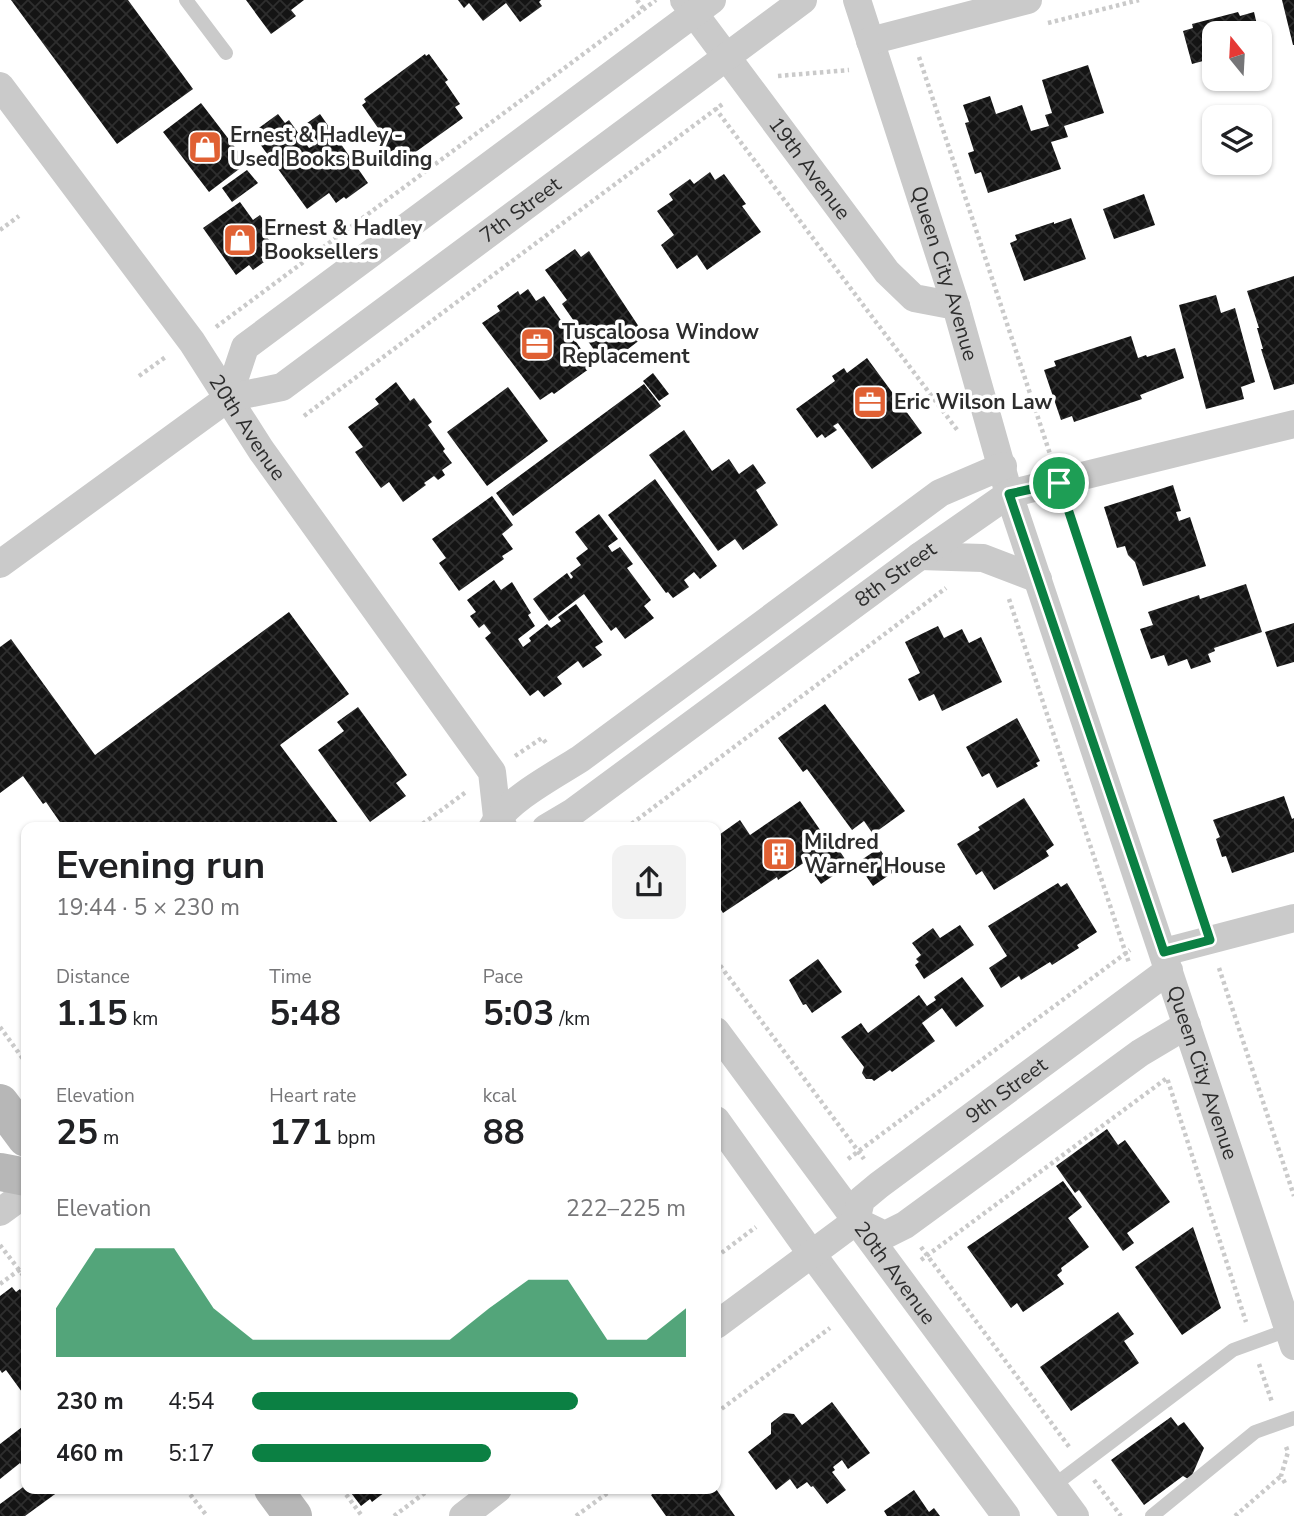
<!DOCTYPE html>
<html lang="en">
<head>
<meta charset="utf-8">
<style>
	body { margin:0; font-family:"Nunito Sans",sans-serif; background:#f2f2f2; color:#202124; height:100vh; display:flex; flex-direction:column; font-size:26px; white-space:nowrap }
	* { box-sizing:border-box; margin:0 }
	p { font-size:23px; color:#757577 }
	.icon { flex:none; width:38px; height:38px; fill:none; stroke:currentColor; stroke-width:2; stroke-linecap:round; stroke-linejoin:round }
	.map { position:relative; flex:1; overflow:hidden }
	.side { position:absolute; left:21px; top:822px; width:700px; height:672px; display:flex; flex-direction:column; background:#fff; border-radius:14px; box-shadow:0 2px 5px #0004 }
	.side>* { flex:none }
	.needle { width:46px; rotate:342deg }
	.controls { position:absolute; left:1202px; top:21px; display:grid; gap:14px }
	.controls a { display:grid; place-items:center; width:70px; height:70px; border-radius:14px; background:#fff; box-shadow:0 2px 5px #0004; font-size:35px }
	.pin { position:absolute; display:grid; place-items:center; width:60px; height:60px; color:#fff; margin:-30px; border:4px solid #fff; border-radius:50%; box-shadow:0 2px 7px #0007 }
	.round { display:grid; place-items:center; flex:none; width:74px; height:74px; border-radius:14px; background:#f2f2f2 }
	.head { display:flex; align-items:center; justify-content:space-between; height:119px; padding:0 35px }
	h1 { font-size:38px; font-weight:700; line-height:52px }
	.metrics { display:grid; grid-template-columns:repeat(3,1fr); gap:10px; height:119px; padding:7px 35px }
	.metrics div { display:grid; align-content:center }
	.metrics b { font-size:35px; font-weight:700 }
	.metrics small { font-size:19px; font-weight:400 }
	.metrics p { font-size:19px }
	.chart { height:196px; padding:14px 35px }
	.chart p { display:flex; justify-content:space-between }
	.chart svg { width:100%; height:126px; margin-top:7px; fill:#0b8043; opacity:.7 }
	ul { padding:0 35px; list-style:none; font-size:23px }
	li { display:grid; grid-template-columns:112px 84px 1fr; align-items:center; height:52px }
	li i { height:18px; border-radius:9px; background:#0b8043 }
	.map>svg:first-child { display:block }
</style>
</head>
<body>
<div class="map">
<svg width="1294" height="1516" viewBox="0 0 1294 1516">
	<defs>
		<pattern id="building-cross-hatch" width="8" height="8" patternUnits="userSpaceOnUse" patternTransform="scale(1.75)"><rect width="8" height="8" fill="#141414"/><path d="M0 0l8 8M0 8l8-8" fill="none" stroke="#2e2e2e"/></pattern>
	</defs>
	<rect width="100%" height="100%" fill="#fff"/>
	<path fill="url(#building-cross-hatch)" d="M11,0H128L193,89L117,144Z
		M246,0H304L291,10L296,16L271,34Z
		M458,0H541L539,2L542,6L520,22L506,3L483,21L469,3L464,8Z
		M1282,0H1294V45H1293Z
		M1238,12L1240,16L1254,12L1259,33H1214V58L1192,64L1183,31L1193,28L1192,24Z
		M425,54L426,56L429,54L448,80L445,82L460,104L455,107L463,118L410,156L402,146L385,154L370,133L378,128L362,105L366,102L364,99Z
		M1088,65L1104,113L1064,126L1068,137L1051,142L1061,169L988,193L981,172L975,174L968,153L974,151L965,123L969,122L963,105L990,96L996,114L1022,105L1031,131L1049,126L1045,115L1052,113L1042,80Z
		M201,103L247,163L209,192L163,132Z
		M278,114L285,123L289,120L309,148L313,146L300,128L320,114L368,183L346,199L344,197L336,203L329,193L307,209L252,133Z
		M247,170L258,183L232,202L222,188Z
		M710,172L715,180L724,174L746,204L742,206L761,232L707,270L697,255L677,269L661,245L674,235L657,211L673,200L669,194L690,179L694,184Z
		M1144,194L1155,225L1114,239L1103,209Z
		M240,202L253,220L260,215L270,229L264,233L274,247L261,257L264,262L253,270L249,265L236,275L203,228Z
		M1071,218L1086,259L1024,281L1010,243L1017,240L1015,235L1054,222V224Z
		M575,249L581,257L589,251L645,336L615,359L614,357L604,364L562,304L567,300L545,270Z
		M1294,276V384L1274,390L1261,349H1263L1257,328H1259L1247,291Z
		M528,289L536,301L544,296L593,366L554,394L552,392L540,400L482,323L500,311L497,306L518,291L520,295Z
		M1216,295L1221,313L1235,308L1255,382L1241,387L1244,399L1206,409L1179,305Z
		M1131,336L1138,358L1146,355L1147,357L1175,348L1184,378L1140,395L1142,399L1074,422L1072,416L1061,420L1044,370L1056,366L1054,361Z
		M867,358L922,433L872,469L838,423L833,426L837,430L825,438L822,434L817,438L796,409L835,381L832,376L844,368L847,373Z
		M653,373L669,394L659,401L643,381Z
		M396,382L410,401L414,398L432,422L428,425L445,449L443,451L452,463L442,470L445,475L438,480L434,476L424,483L426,485L403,502L389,482L381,488L355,452L363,447L348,427L379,404L375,399Z
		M644,384L661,406L513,516L496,493Z
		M508,387L548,441L487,486L447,432Z
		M684,430L712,471L729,459L739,474L753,464L766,483L756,490L778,525L743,550L735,539L718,551L649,455Z
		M655,479L717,566L700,579L694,572L684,580L689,587L673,598L668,592L666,593L608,515Z
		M1173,485L1181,511L1176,512L1179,521L1190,517L1206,566L1143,586L1135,562L1128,555L1125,546L1117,548L1104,507Z
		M492,496L513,525L502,534L513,549L502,556L504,559L459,591L439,563L446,558L432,539Z
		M599,514L618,539L608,546L612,552L620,547L633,564L627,568L651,600L644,606L654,618L625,639L616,627L611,631L584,594L549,621L533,599L567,573L571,579L573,577L570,573L581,565L576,558L588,549L575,532Z
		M494,580L501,590L512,582L531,613L528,615L535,626L518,639L523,647L531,641L529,638L547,624L551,628L561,621L558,617L576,604L603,642L595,647L602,655L583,668L578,661L557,677L562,684L544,697L538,690L530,696L485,638L491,633L484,624L479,628L470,616L476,612L467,600Z
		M1246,584L1262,632L1214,648L1215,651L1208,654L1211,662L1191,669L1187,659L1168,666L1164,655L1151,659L1140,629L1153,625L1148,612L1199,595L1200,599Z
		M289,612L349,694L280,745L342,828H64L46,802L43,804L23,776L0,793V647L11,639L95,755Z
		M1294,623V662L1277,667L1265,632Z
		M938,626L944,638L962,629L969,643L981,637L1002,682L942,711L934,694L919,701L908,679L920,673L905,642Z
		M825,704L905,811L873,834L864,821L852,830L807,769L803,772L778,738Z
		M358,707L407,775L396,783L406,796L370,822L318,750L344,731L337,722Z
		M1017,718L1040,761L1036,763L1038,766L997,788L989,773L982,777L966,747Z
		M1284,796L1292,819L1294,818V852L1232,873L1226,856L1222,857L1216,839L1220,837L1213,820Z
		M1024,798L1054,845L1046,851L1049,856L994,890L982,871L976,875L957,844L980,830L978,827Z
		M800,801L832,847L835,844L849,865L821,884L805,862L778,880L777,877L723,913L716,902V837L740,820L750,835Z
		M879,848L895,871L873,886L857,863Z
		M1058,883L1061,887L1067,883L1097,932L1077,945L1079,948L1052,965L1050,962L1021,980L1019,976L1001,988L989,968L1007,956L988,926Z
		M960,925L974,945L924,979L915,965L919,962L916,959L921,955L912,943L933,928L940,938Z
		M818,959L842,992L812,1013L806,1004L803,1005L789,980Z
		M962,977L984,1006L956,1027L942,1008L922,1023L935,1041L892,1072L890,1070L874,1081L872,1079H866L862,1073L864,1067L841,1037L861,1023L868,1033L919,995L927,1006L936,1000L934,997Z
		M1107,1129L1118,1145L1125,1140L1170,1202L1127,1233L1134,1243L1123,1251L1079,1190L1075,1193L1056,1166Z
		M1063,1181L1082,1207L1068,1218L1089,1247L1061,1268L1062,1271L1057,1275L1064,1284L1023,1312L1017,1303L1011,1308L967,1247Z
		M1193,1227L1221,1308L1182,1335L1135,1267Z
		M12,1287L16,1292L20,1289L26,1298V1388L22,1392L6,1370L2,1373L0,1370V1296Z
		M1118,1312L1134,1334L1124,1341L1139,1363L1071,1411L1040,1367Z
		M832,1402L870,1453L848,1469L842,1460L833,1467L835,1470L832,1472L846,1490L827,1504L813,1486L811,1487L807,1482L797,1489L790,1479L776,1490L748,1452L771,1434V1423L784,1413L794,1414L802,1425Z
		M1171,1417L1178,1426L1184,1422L1204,1448L1190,1480L1183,1476L1144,1505L1111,1460Z
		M26,1424V1472L20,1463L0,1479V1444Z
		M26,1485V1489H62L25,1516H0V1504Z
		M348,1489H389L372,1502L370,1499L361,1506Z
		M659,1489H716L735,1516H666L651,1495Z
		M914,1490L929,1512L934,1508L940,1516H887L884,1511Z"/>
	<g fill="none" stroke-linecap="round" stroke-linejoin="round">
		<path stroke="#cacaca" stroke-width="4.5" stroke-dasharray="3.5 3.5" stroke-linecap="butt" d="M637,0L645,11
			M1048,23L1139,0
			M919,57L1050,454
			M778,76L849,70
			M715,108L958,431
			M0,230L19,216
			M216,327L656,0
			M139,376L167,356
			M304,416L724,103
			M1068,509L1201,913
			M1009,599L1129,963
			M515,756L542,738L547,744
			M417,828L466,792
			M626,828L946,588
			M716,960L864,1159
			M1219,968L1294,1196
			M0,1027L26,1063
			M848,1159L1130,950
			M0,1245L26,1279
			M921,1247L1070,1448
			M716,1257L756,1227
			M921,1260L1167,1078L1246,1322
			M0,1284L26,1265
			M1259,1364L1272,1402
			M716,1413L830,1328
			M1094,1480L1121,1516
			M1285,1483L1281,1476L1288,1452L1285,1444
			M186,1489L207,1516
			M342,1489L362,1516
			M394,1516L430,1489
			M576,1516L613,1489
			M1235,1516L1281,1476"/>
		<path stroke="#cacaca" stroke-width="14" d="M186,0L226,53
			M1053,1486L1233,1350L1288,1330
			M1152,1516L1255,1432L1294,1418"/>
		<g stroke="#cacaca" stroke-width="28">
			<path id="s1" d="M684,0L887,272L914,298L956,306"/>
			<path id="s2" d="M857,0L956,306L1009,494L1294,1346"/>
			<path d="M870,41L1028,0"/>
			<path id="s3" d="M0,86L192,342L261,450L492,772L497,817L504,828"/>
			<path d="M228,398L245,347L712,0"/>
			<path d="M920,556L983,558L1038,579"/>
			<path id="s4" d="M0,564L228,398L282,387L803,0"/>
			<path d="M492,828C505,801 555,775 580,759L940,493L1003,466"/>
			<path id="s5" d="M546,828L573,812L920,556L1009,494L1294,424"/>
			<path d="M1164,952L1294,918"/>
			<path id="s6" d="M716,1031L1075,1516"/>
			<path d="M716,1120L811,1253L1006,1516"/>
			<path d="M0,1212L26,1193"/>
			<path d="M856,1221L885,1235L905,1225L1140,1053L1187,1025"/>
			<path id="s7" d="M716,1325L856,1221L861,1200L879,1185L1169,970"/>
			<path d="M463,1516L498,1489"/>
		</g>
		<path stroke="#b7b7b7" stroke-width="38" d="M0,1103L26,1138
			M0,1172L26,1177
			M273,1489L293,1516"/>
	</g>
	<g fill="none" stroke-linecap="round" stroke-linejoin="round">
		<g stroke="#fff" stroke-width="14">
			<path id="route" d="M1059,483L1066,503L1210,940L1164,952L1009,494Z"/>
		</g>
		<use href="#route" stroke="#0b8043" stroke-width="9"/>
	</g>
	<defs>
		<g id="shop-square" transform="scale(1.75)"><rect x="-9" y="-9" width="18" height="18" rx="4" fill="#e06033" stroke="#fff"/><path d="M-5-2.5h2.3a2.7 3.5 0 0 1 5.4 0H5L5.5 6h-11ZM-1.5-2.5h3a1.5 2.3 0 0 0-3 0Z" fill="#fff"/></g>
		<g id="office-square" transform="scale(1.75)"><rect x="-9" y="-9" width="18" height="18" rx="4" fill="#e06033" stroke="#fff"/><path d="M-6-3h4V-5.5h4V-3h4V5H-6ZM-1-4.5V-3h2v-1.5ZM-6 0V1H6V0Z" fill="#fff"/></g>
		<g id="building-square" transform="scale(1.75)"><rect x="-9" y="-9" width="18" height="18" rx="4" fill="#e06033" stroke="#fff"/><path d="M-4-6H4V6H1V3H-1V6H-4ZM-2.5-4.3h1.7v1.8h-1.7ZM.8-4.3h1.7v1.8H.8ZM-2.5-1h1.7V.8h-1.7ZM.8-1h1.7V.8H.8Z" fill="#fff"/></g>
	</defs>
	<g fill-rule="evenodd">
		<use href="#shop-square" x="205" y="147"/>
		<use href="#shop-square" x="240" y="240"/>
		<use href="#office-square" x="537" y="344"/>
		<use href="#office-square" x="870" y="402"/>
		<use href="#building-square" x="779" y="854"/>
	</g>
	<g text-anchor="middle" stroke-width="7" stroke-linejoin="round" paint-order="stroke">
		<g font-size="21" font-weight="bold" fill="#2d2d2d" stroke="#fff" text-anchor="start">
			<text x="230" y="142">Ernest &amp; Hadley -<tspan x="230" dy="24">Used Books Building</tspan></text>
			<text x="264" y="235">Ernest &amp; Hadley<tspan x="264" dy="24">Booksellers</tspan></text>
			<text x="562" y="339">Tuscaloosa Window<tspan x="562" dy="24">Replacement</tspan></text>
			<text x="894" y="409">Eric Wilson Law</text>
			<text x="804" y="849">Mildred<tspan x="804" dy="24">Warner House</tspan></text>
		</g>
		<g font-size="21" fill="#2d2d2d" stroke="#fff">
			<text dy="7" stroke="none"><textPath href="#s1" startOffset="210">19th Avenue</textPath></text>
			<text dy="7" stroke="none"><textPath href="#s4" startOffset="634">7th Street</textPath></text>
			<text dy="7" stroke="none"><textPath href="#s2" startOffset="287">Queen City Avenue</textPath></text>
			<text dy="7" stroke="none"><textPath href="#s3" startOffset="422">20th Avenue</textPath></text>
			<text dy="7" stroke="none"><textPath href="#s5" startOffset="432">8th Street</textPath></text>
			<text dy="7" stroke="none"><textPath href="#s2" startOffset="1127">Queen City Avenue</textPath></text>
			<text dy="7" stroke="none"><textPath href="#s7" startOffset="378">9th Street</textPath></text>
			<text dy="7" stroke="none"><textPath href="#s6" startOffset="301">20th Avenue</textPath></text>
		</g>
	</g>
</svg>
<div class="controls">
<a><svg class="needle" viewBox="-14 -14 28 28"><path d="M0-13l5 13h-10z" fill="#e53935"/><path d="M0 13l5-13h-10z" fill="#757577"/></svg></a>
<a><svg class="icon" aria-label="layers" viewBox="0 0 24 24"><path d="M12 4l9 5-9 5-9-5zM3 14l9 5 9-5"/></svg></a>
</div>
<div class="pin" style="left:1059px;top:483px;background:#1e9e55"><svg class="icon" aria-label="arrive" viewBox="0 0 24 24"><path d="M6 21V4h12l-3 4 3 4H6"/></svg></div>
<section class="side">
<div class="head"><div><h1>Evening run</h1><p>19:44 · 5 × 230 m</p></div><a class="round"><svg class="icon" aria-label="share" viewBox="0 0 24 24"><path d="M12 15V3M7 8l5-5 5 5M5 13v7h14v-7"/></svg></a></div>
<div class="metrics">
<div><p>Distance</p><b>1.15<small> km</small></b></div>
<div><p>Time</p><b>5:48</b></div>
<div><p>Pace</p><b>5:03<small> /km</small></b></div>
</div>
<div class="metrics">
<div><p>Elevation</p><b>25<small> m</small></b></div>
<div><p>Heart rate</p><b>171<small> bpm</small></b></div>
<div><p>kcal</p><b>88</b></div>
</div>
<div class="chart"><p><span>Elevation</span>222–225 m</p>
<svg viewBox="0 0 160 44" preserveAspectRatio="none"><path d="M0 44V27L10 6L20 6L30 6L40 27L50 38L60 38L70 38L80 38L90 38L100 38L110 27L120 17L130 17L140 38L150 38L160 27V44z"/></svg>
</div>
<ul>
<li><b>230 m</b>4:54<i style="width:75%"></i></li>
<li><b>460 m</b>5:17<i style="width:55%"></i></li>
</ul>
</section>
</div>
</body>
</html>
